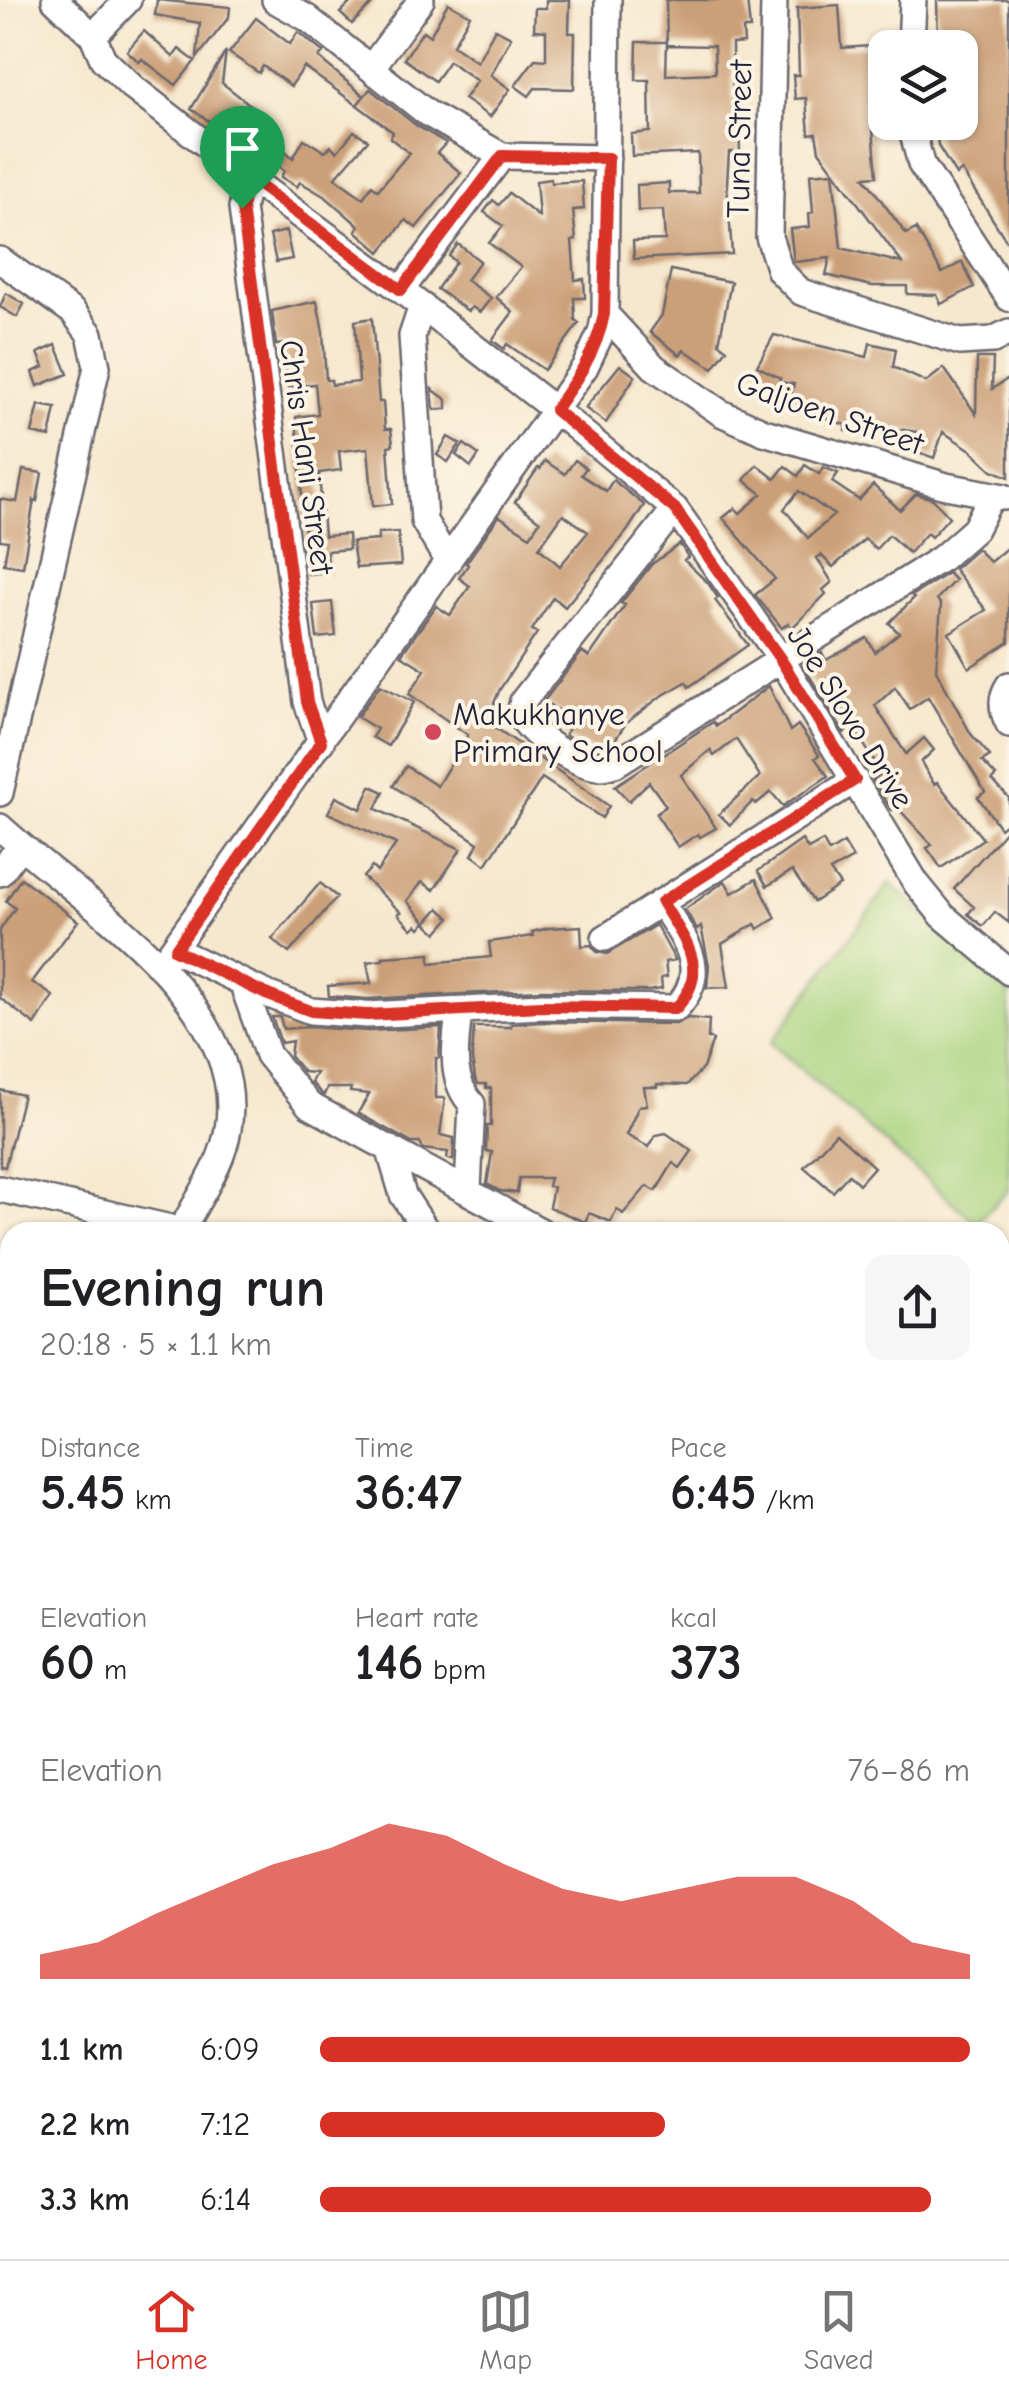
<!DOCTYPE html>
<html lang="en">
<head>
<meta charset="utf-8">
<style>
	body { margin:0; font-family:"Comic Neue",sans-serif; background:#f6f6f6; color:#202124; height:100vh; display:flex; flex-direction:column; font-size:38px; white-space:nowrap }
	* { box-sizing:border-box; margin:0 }
	p { font-size:32px; color:#757577 }
	.icon { flex:none; width:55px; height:55px; fill:none; stroke:currentColor; stroke-width:2; stroke-linecap:round; stroke-linejoin:round }
	.map { position:relative; flex:1; overflow:hidden }
	.details { position:absolute; left:0px; top:1222px; width:1010px; height:1038px; display:flex; flex-direction:column; background:#fff; border-radius:30px 30px 0 0; box-shadow:0 2px 8px #0004 }
	.details>* { flex:none }
	.tools { position:absolute; left:868px; top:30px; display:grid; gap:20px }
	.tools a { display:grid; place-items:center; width:110px; height:110px; border-radius:20px; background:#fff; box-shadow:0 2px 8px #0004; font-size:50px }
	.pin { position:absolute; display:grid; place-items:center; width:85px; height:85px; color:#fff; margin:-102px -42px; border-radius:50% 50% 50% 0; rotate:-45deg; box-shadow:0 0 10px #0007 }
	.pin .icon { rotate:45deg }
	.round { display:grid; place-items:center; flex:none; width:105px; height:105px; border-radius:20px; background:#f6f6f6 }
	.headline { display:flex; align-items:center; justify-content:space-between; height:170px; padding:0 40px }
	h1 { font-size:55px; font-weight:700; line-height:75px }
	.figures { display:grid; grid-template-columns:repeat(3,1fr); gap:15px; height:170px; padding:10px 40px }
	.figures div { display:grid; align-content:center }
	.figures b { font-size:50px; font-weight:700 }
	.figures small { font-size:28px; font-weight:400 }
	.figures p { font-size:28px }
	.chart { height:280px; padding:20px 40px }
	.chart p { display:flex; justify-content:space-between }
	.chart svg { width:100%; height:180px; margin-top:10px; fill:#d93025; opacity:.7 }
	ul { padding:0 40px; list-style:none; font-size:32px }
	li { display:grid; grid-template-columns:160px 120px 1fr; align-items:center; height:75px }
	li i { height:25px; border-radius:12px; background:#d93025 }
	.tab-bar { display:flex; justify-content:space-around; align-items:center; height:140px; border-top:2px solid #e0e0e0; background:#fff; font-size:28px; color:#757577 }
	.tab-bar a { display:grid; justify-items:center; gap:5px }
	.tab-bar .active { color:#d93025 }
	.map>svg:first-child { display:block }
</style>
</head>
<body>
<div class="map">
<svg width="1009" height="2259" viewBox="0 0 1009 2259">
	<rect width="100%" height="100%" fill="#fcf5e5"/>
	<filter id="ink" filterUnits="userSpaceOnUse"><feTurbulence type="fractalNoise" baseFrequency=".01" numOctaves="2"/><feDisplacementMap in="SourceGraphic" scale="20" xChannelSelector="R" yChannelSelector="G"/><feConvolveMatrix kernelMatrix="1 2 1 2 8 2 1 2 1" color-interpolation-filters="sRGB"/></filter>
	<filter id="wash" filterUnits="userSpaceOnUse"><feTurbulence type="fractalNoise" baseFrequency=".0048" numOctaves="4" result="noise"/><feDisplacementMap in="SourceGraphic" scale="40" xChannelSelector="R" yChannelSelector="G"/><feGaussianBlur stdDeviation="2.25" result="paint"/><feColorMatrix in="noise" values="0 0 0 0 0 0 0 0 0 0 0 0 0 0 0 0 0 1.4 0 .05"/><feComposite in="paint" operator="in"/></filter>
	<g filter="url(#wash)">
		<rect width="100%" height="100%" fill="#f6e8ce"/>
		<path fill="#a9d480" stroke="#667b5e" stroke-width="2.5" d="M890,883L1009,992V1190L976,1223L771,1043Z"/>
		<g id="blocks">
			<path fill="#cb9f77" fill-rule="evenodd" d="M157,0L230,7L229,17L197,58L200,23L155,15Z
				M353,0H376L352,24L340,13Z
				M546,0H570L569,33H575L574,89L535,88L529,96L515,86L535,59L546,60V31L534,30L535,8H546Z
				M666,0H747L750,29H743L744,43L732,44L733,121L739,120L740,152H729L727,183L732,254L634,259L633,241L665,240L663,210L638,211L637,185L669,183V193H699L698,153L632,156L631,134L650,132L649,80H636L637,42H667L666,75L715,73L714,46L667,45Z
				M937,0H1009V245L962,171L956,175L938,146L935,122H960V39L938,41Z
				M448,3L470,15L453,45L477,62L495,29L511,37L491,75L510,89L490,117L464,99L477,81L449,61L435,81L404,59L423,31L430,36Z
				M839,5L842,48L870,46L874,84L885,83V102L871,103L877,176L864,177L906,234L916,229L942,273L962,262L974,287L941,304L937,295L907,294V286H872L826,275L830,258L794,262L790,229L810,227L809,213L813,212L810,174L833,172L841,248L902,263L819,151L816,133L809,134L806,98L795,99L793,75H799L797,8Z
				M256,18L290,44L298,32L323,52L319,58L364,96L357,105L304,67L291,86L263,66L259,73L229,53Z
				M144,31L173,57L179,49L195,61L176,85L142,59L139,62L127,51Z
				M226,51L222,83L266,117L258,127L293,158L304,139L325,152L331,146L337,152L354,131L368,140L335,178L363,198L372,185L378,190L409,153L390,138L393,132L357,105L370,89L417,126L446,143L437,153L461,173L416,228L406,220L380,252L356,231L359,226L327,198L300,182L297,187L281,177L284,171L225,119L220,128L191,109Z
				M551,179V183L582,181L584,209L573,210L576,240L572,241L575,280L584,279L585,298H574L575,320L579,323L544,370L507,344L504,349L492,340L513,312L496,297L521,267L489,243L503,226L484,212L493,200L499,205L509,193L539,217L536,181Z
				M286,231L292,259L276,262L270,235Z
				M458,244L480,261L466,280L491,298L480,312L472,307L468,311L437,289L456,262L449,256Z
				M671,270L731,282L719,343L727,349L713,368L684,350L680,355L650,332L662,315Z
				M6,293L24,304L17,317L0,307Z
				M317,301L323,332L326,380H331L332,385L359,382L355,321L372,318L379,402H383L385,429H391L393,445L388,446L392,504L373,506L368,448L339,451L341,470L319,473L324,536L348,534L349,549L327,551L328,572L308,574L296,417L318,414L315,384L288,387L284,344L276,345L272,311Z
				M774,335L867,357L870,343L896,349L893,367L926,382L944,368L976,414L977,358H993L992,389L1009,378V477L992,470L971,450L943,432L934,458L918,452L924,433L877,426L872,438L845,430L846,425L800,409L804,400L791,395L794,384L779,382L780,378L757,366Z
				M56,345L68,374L38,386L33,372L44,367L38,353Z
				M620,365L635,376L606,423L585,408Z
				M432,389L447,400V409L434,410Z
				M39,405L56,408L50,437L32,433Z
				M448,437L460,444L448,462L437,455Z
				M464,444L479,455L471,467L456,455Z
				M575,460L586,468L581,475L606,491L613,480L644,505L628,530L565,607L553,597L532,630L537,633L500,689L494,703L500,707L490,724L609,806L602,818L542,778L486,865L472,855L478,843L393,786L406,766L437,786L468,735L409,694L425,670L401,655L436,606L450,615L470,586L459,578L468,565L466,563L499,516L530,536L540,521L515,502L538,468L540,469L545,461L565,474ZM563,514L588,532L560,566L539,548Z
				M757,465L775,479L785,466L798,476L805,465L819,474L823,467L838,473L832,482L859,500L873,485L900,510L916,494L933,499L949,517L931,537L927,533L909,553L889,535L876,549L865,539L833,567L821,555L817,558L832,582L823,590L826,594L792,628L788,623L782,628L755,595L775,579L723,518L735,508L740,513L762,494L744,480ZM799,491L834,515L808,538L784,509Z
				M23,470L42,473L37,501L34,500L23,567L4,564L8,541L0,540V499L17,502Z
				M398,532L401,565L356,568L352,542L378,540V533Z
				M680,544L688,557L684,560L708,583L718,598L715,600L748,645L689,687L686,682L660,697L626,723L609,749L594,750L574,741L565,735L573,721L544,701L582,652L589,657L625,605L621,603L652,564Z
				M1009,546V642L969,668L949,633L986,610L954,569L977,549L990,562Z
				M948,573L955,580L937,599L941,605L936,670L971,734L990,756L982,761L996,776L992,780L1009,798V821L1000,828L978,797L985,792L928,697L910,709L895,687L875,706L906,754L924,738L934,750L921,762L934,784L937,782L983,839L941,868L927,848L932,845L897,807L892,810L887,803L873,780L882,773L853,727L844,733L803,665L822,653L826,660L867,638L875,652L899,633L889,623L914,598L912,596Z
				M332,602L336,636L317,638L313,604Z
				M380,685L414,702L388,746L372,737L377,729L357,717Z
				M769,686L790,731L798,725L819,755L815,758L828,776L783,806L771,792L756,804L753,801L730,825L719,814L760,776L736,739L714,756L710,750L681,775L716,828L700,837L698,834L678,847L656,814L666,806L649,782L629,801L615,786L713,722L716,726Z
				M371,786L384,792L376,809L461,849L434,890L422,882L407,901L426,922L420,928L417,925L412,929L398,914L401,912L363,877L372,867L377,872L396,844L328,813L336,797L361,809Z
				M1009,827V923L995,912L983,926L968,914L974,907L954,889Z
				M802,840L808,849L823,841L829,852L844,843L853,858L830,871L840,885L814,902L792,871L767,886L758,871Z
				M21,878L78,921L32,982L53,996L35,1025L0,998V930L15,908L6,901Z
				M756,879L776,918L758,929L755,924L722,944L729,987L707,988L709,965L701,927L697,930L685,909L725,881L732,893Z
				M320,883L337,897L289,953L272,939Z
				M439,908L450,918L437,933L426,923Z
				M656,925L675,960L665,962L667,977L661,978L662,989L648,991L541,990L367,999L329,996L328,986L371,983L367,962L383,960V957L430,954V963L491,957L489,942L533,936L532,932L549,928L581,926L582,946L591,945L597,952L607,954Z
				M272,1017H280L283,1029L309,1027L368,1031L441,1027L439,1058H436V1098H445L440,1135L454,1138L453,1160L447,1158L448,1152L423,1149L420,1143H412L358,1113L369,1094L350,1092L351,1088H327L324,1095L320,1092L311,1082L316,1073L303,1072L290,1056L292,1041L281,1043Z
				M688,1018L709,1020L708,1038L713,1040L703,1068L687,1085L657,1084V1087H644L647,1105L639,1106L626,1135L649,1147L656,1135L666,1133L692,1151L680,1168L673,1163L656,1191L647,1186L623,1214L617,1209L611,1222L589,1213L585,1222L549,1207L553,1187L548,1186L550,1178H519L517,1193L500,1191L487,1184L492,1152L486,1151L487,1126H491V1088H486V1084H478L475,1078L472,1059L474,1027H511V1024L542,1022L676,1024Z
				M0,1090L23,1095L5,1167L0,1166Z
				M836,1133L874,1167L859,1184L849,1174L833,1192L804,1167Z"/>
		</g>
	</g>
	<g filter="url(#ink)">
		<use href="#blocks" fill-opacity="0" stroke="#6c676e" stroke-width="2.5"/>
		<g fill="none" stroke-linecap="round" stroke-linejoin="round">
			<g stroke="#6c676e" stroke-width="30">
				<path id="minor" d="M55,0L93,36L103,59L132,87L249,178L401,290L555,410L675,509L781,659L916,883L943,916L1009,972
					M275,0L307,18L427,113L502,156L607,158
					M774,0L769,237L780,271L801,292L960,342L993,340L1009,332
					M93,36L128,0
					M911,48L913,0
					M372,67L421,0
					M910,122L921,164L1009,298
					M249,178L242,208L307,702L321,742
					M0,260L73,312L90,334L97,367L0,793
					M401,290L502,156
					M422,306L412,336L424,521L448,562
					M605,314L654,367L721,413L764,432L946,486L1004,497
					M675,509L523,701L520,713C526,733 577,766 599,767C605,767 610,765 615,764L942,558L975,529L992,495
					M1009,685C1000,698 1002,711 1009,724
					M0,827C80,901 250,1003 228,1129C222,1168 197,1198 181,1232
					M0,873L20,846
					M605,938L855,780
					M175,950L269,995L311,1011L367,1015L542,1006L676,1008C712,971 684,939 661,902
					M160,967L585,367L601,333L605,314L608,0
					M242,982L268,1055L309,1105L542,1232
					M459,1010C456,1044 448,1078 472,1104L468,1189
					M389,1148L403,1195L427,1232
					M0,1189L188,1232
					M1000,1288L1009,1278
					M0,1460L10,1467
					M1000,1581L1009,1587
					M0,1585L10,1592
					M0,1690L10,1675
					M1000,1853L1009,1860
					M0,1856L10,1864
					M1000,2020L1009,2027
					M0,2031L10,2038
					M0,2134L10,2121
					M1000,2184L1009,2190
					M438,2250L442,2259
					M635,2250L647,2259
					M866,2250L878,2259
					M72,2259L79,2250
					M247,2259L254,2250"/>
			</g>
			<use href="#minor" stroke="#fff" stroke-width="25"/>
		</g>
	</g>
	<g fill="none" stroke-linecap="round" stroke-linejoin="round" filter="url(#ink)">
		<g stroke="#fff" stroke-width="20">
			<path id="route" d="M502,156L608,158L604,314C597,351 577,379 555,410L675,509L781,660L855,780L662,902C684,939 712,971 676,1008L542,1006L367,1015L311,1011L268,995L175,950L321,742L307,702L242,208L249,178L401,290Z"/>
		</g>
		<use href="#route" stroke="#d93025" stroke-width="12"/>
	</g>
	<circle fill="#d1495b" stroke="#fcf5e5" stroke-width="4" cx="433" cy="732" r="10"/>
	<g text-anchor="middle" stroke-width="8" stroke-linejoin="round" paint-order="stroke">
		<g font-size="32" fill="#22223b" stroke="#fcf5e5">
			<text transform="translate(739 139) rotate(-89)" y="11">Tuna Street</text>
			<text transform="translate(830 413) rotate(19)" y="11">Galjoen Street</text>
			<text transform="translate(307 457) rotate(82)" y="11">Chris Hani Street</text>
			<text transform="translate(851 717) rotate(58)" y="11">Joe Slovo Drive</text>
		</g>
		<g font-size="32" fill="#22223b" stroke="#fcf5e5" text-anchor="start">
			<text x="453" y="725">Makukhanye<tspan x="453" dy="37">Primary School</tspan></text>
		</g>
	</g>
</svg>
<div class="tools">
<a><svg class="icon" aria-label="layers" viewBox="0 0 24 24"><path d="M12 4l9 5-9 5-9-5zM3 14l9 5 9-5"/></svg></a>
</div>
<div class="pin" style="left:242px;top:208px;background:#1e9e55"><svg class="icon" aria-label="arrive" viewBox="0 0 24 24"><path d="M6 21V4h12l-3 4 3 4H6"/></svg></div>
<section class="details">
<div class="headline"><div><h1>Evening run</h1><p>20:18 · 5 × 1.1 km</p></div><a class="round"><svg class="icon" aria-label="share" viewBox="0 0 24 24"><path d="M12 15V3M7 8l5-5 5 5M5 13v7h14v-7"/></svg></a></div>
<div class="figures">
<div><p>Distance</p><b>5.45<small> km</small></b></div>
<div><p>Time</p><b>36:47</b></div>
<div><p>Pace</p><b>6:45<small> /km</small></b></div>
</div>
<div class="figures">
<div><p>Elevation</p><b>60<small> m</small></b></div>
<div><p>Heart rate</p><b>146<small> bpm</small></b></div>
<div><p>kcal</p><b>373</b></div>
</div>
<div class="chart"><p><span>Elevation</span>76–86 m</p>
<svg viewBox="0 0 160 44" preserveAspectRatio="none"><path d="M0 44V38L10 35L20 28L30 22L40 16L50 12L60 6L70 9L80 16L90 22L100 25L110 22L120 19L130 19L140 25L150 35L160 38V44z"/></svg>
</div>
<ul>
<li><b>1.1 km</b>6:09<i style="width:100%"></i></li>
<li><b>2.2 km</b>7:12<i style="width:53%"></i></li>
<li><b>3.3 km</b>6:14<i style="width:94%"></i></li>
</ul>
</section>
</div>
<nav class="tab-bar">
<a class="active"><svg class="icon" aria-label="home" viewBox="0 0 24 24"><path d="M3 11l9-7 9 7M6 9v11h12V9"/></svg>Home</a>
<a><svg class="icon" aria-label="map" viewBox="0 0 24 24"><path d="M3 6l6-2 6 2 6-2v14l-6 2-6-2-6 2zM9 4v14M15 6v14"/></svg>Map</a>
<a><svg class="icon" aria-label="saved" viewBox="0 0 24 24"><path d="M7 4h10v16l-5-4-5 4z"/></svg>Saved</a>
</nav>
</body>
</html>
